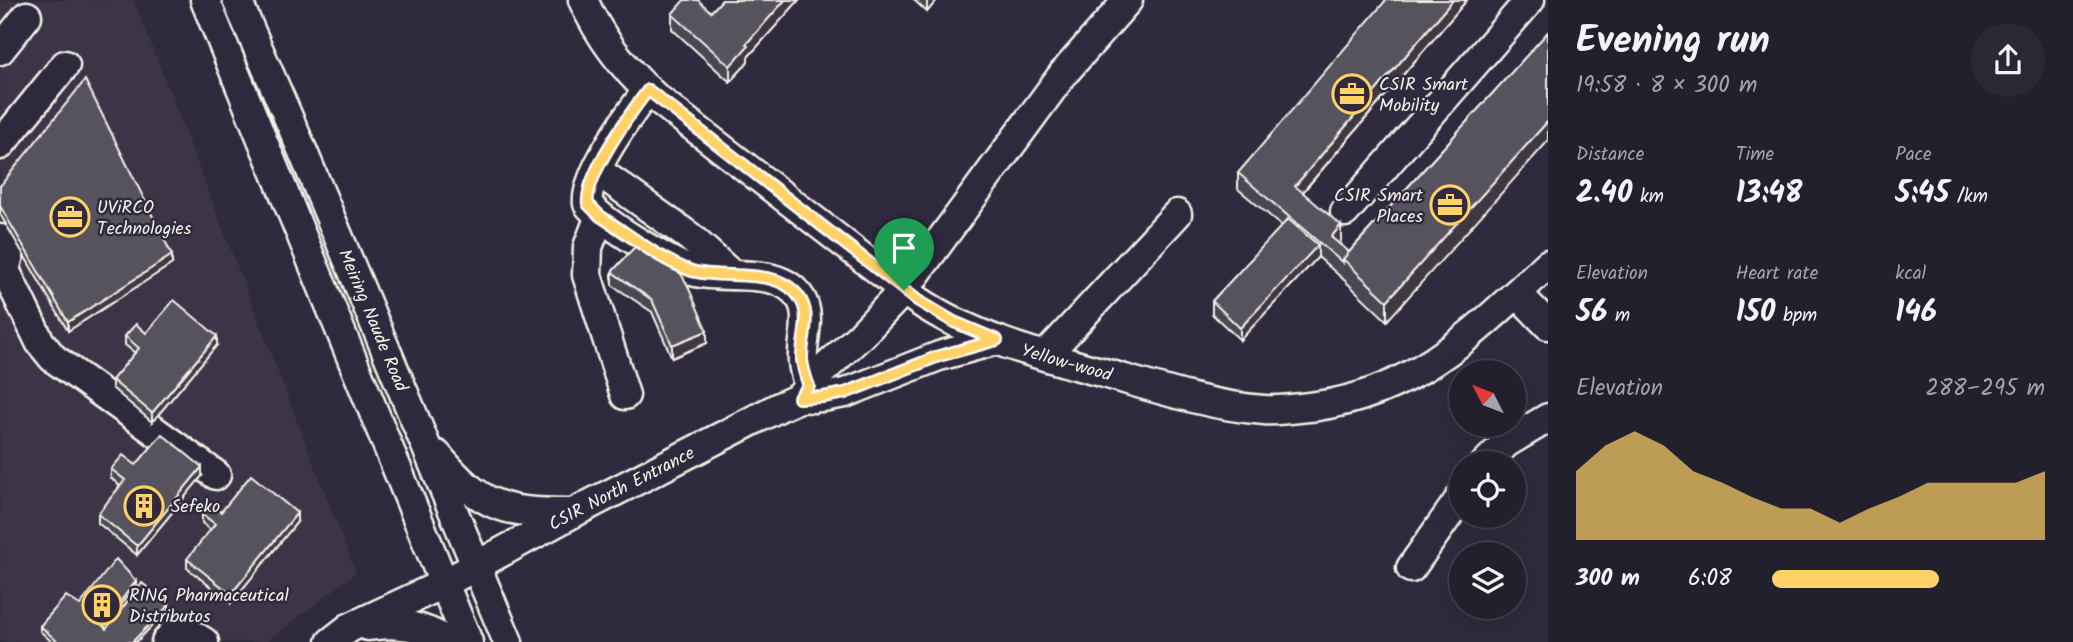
<!DOCTYPE html>
<html lang="en">
<head>
<meta charset="utf-8">
<style>
	body { margin:0; font-family:Kalam,sans-serif; background:#2b2836; color:#f1f3f6; height:100vh; display:flex; flex-direction:column; font-size:26px; white-space:nowrap }
	* { box-sizing:border-box; margin:0 }
	p { font-size:23px; color:#a3a3aa }
	.icon { flex:none; width:38px; height:38px; fill:none; stroke:currentColor; stroke-width:2; stroke-linecap:round; stroke-linejoin:round }
	.map { position:relative; flex:1; overflow:hidden }
	.drawer { display:flex; flex-direction:column; background:#23202e; width:525px }
	.drawer>* { flex:none }
	.needle { width:46px; rotate:312deg }
	.controls { position:absolute; left:1449px; top:360px; display:grid; gap:14px }
	.controls a { display:grid; place-items:center; width:77px; height:77px; border-radius:50%; background:#23202e; box-shadow:0 7px 28px #0002,0 0 0 2px #403e4a; font-size:35px }
	.pin { position:absolute; display:grid; place-items:center; width:60px; height:60px; color:#fff; margin:-72px -30px; border-radius:50% 50% 50% 0; rotate:-45deg; box-shadow:0 0 7px #0007 }
	.pin .icon { rotate:45deg }
	.round { display:grid; place-items:center; flex:none; width:74px; height:74px; border-radius:37px; background:#2b2836 }
	.headline { display:flex; align-items:center; justify-content:space-between; height:119px; padding:0 28px }
	h1 { font-size:38px; font-weight:700; line-height:52px }
	.stats { display:grid; grid-template-columns:repeat(3,1fr); gap:10px; height:119px; padding:7px 28px }
	.stats div { display:grid; align-content:center }
	.stats b { font-size:30px; font-weight:700 }
	.stats small { font-size:19px; font-weight:400 }
	.stats p { font-size:19px }
	.chart { height:196px; padding:14px 28px }
	.chart p { display:flex; justify-content:space-between }
	.chart svg { width:100%; height:126px; margin-top:7px; fill:#ffd166; opacity:.7 }
	ul { padding:0 28px; list-style:none; font-size:23px }
	li { display:grid; grid-template-columns:112px 84px 1fr; align-items:center; height:52px }
	li i { height:18px; border-radius:9px; background:#ffd166 }
	main { display:flex; flex:1; min-height:0 }
	.map>svg:first-child { display:block }
</style>
</head>
<body>
<main>
<div class="map">
<svg width="1548" height="642" viewBox="0 0 1548 642">
	<rect width="100%" height="100%" fill="#2f2a3d"/>
	<filter id="ink" filterUnits="userSpaceOnUse"><feTurbulence type="fractalNoise" baseFrequency=".0143" numOctaves="2"/><feDisplacementMap in="SourceGraphic" scale="14" xChannelSelector="R" yChannelSelector="G"/><feConvolveMatrix kernelMatrix="1 2 1 2 8 2 1 2 1" color-interpolation-filters="sRGB"/></filter>
	<g filter="url(#ink)">
		<path fill="#3b3647" d="M0,0H134L356,573L266,642H0Z"/>
		<g fill="none" stroke-linecap="round" stroke-linejoin="round">
			<g stroke="#f4f1e8" stroke-width="33">
				<g id="minor">
					<path d="M205,0L468,642"/>
					<path id="s1" d="M237,0L298,140L508,642"/>
					<path id="s2" d="M583,0C600,38 623,68 654,96L917,300C973,338 1039,355 1104,373C1156,388 1210,406 1264,410C1282,411 1300,408 1317,406C1417,392 1477,330 1548,264"/>
					<path d="M0,50L27,16"/>
					<path d="M648,90C630,113 584,176 588,204C602,223 674,266 696,272C728,280 780,265 801,299C812,317 801,342 803,362C804,374 809,386 813,398"/>
					<path d="M0,145L65,65"/>
					<path d="M598,171L690,237L732,275"/>
					<path d="M1345,212L1530,0"/>
					<path d="M600,216L588,247L587,275L625,395"/>
					<path d="M0,239L10,251L5,270L40,342L53,358L216,475"/>
					<path d="M1517,293L1548,325"/>
					<path d="M1045,356L1177,214"/>
					<path d="M799,398L820,373L861,335L904,290L1063,74L1128,0"/>
					<path d="M437,455C481,507 502,513 569,513"/>
					<path d="M1485,464L1506,443L1548,418"/>
					<path d="M1411,568L1461,497"/>
					<path d="M368,626C399,621 422,626 449,642"/>
					<path d="M166,642L175,631L181,628L204,642"/>
					<path id="s3" d="M331,642L349,628L445,583L573,513L781,406L799,398L823,397L845,393L939,356L997,340"/>
				</g>
			</g>
			<use href="#minor" stroke="#2f2a3d" stroke-width="28"/>
		</g>
		<path fill="#4a4752" stroke="#f4f1e8" stroke-width="2" d="M722,0H799L748,57V62L730,82L672,29V14L711,12Z
			M914,0H937L927,12Z
			M1467,0L1303,192L1341,241L1339,243L1349,252L1548,32L1387,321L1343,279L1318,257L1240,340L1212,314V301L1282,226L1238,189V173Z
			M0,186L172,264L68,331L0,214Z
			M642,239L707,343L672,358L652,312L612,285V272Z
			M146,333L217,345L152,422L112,388V380L135,353L125,345V336Z
			M136,465L202,476L137,555L98,523V514L120,486L111,478V469Z
			M221,512L297,522L231,603L187,568V559L211,530L202,523V514Z
			M136,585L104,627L106,629L169,609L136,642H52L40,631V626L80,605Z"/>
		<path fill="#3c3942" stroke="#f4f1e8" stroke-width="2" d="M785,0H799L748,57V62L730,82V66L746,44Z
			M927,0H937L927,12Z
			M1453,0H1467L1295,201V186Z
			M1548,121V141L1387,321V301Z
			M1341,225V241L1331,252V237Z
			M1318,245V257L1240,340V328Z
			M172,255V264L68,331V322Z
			M707,331V343L672,358V345Z
			M217,336V345L152,422V413Z
			M202,467V476L137,555V546Z
			M297,513V522L231,603V594Z
			M136,581V585L102,629V625Z
			M169,605V609L136,642H132Z"/>
		<path fill="#56525f" stroke="#f4f1e8" stroke-width="2" d="M684,0H698L711,12L722,0H785L746,44L748,46L730,66L672,14Z
			M1386,0H1453L1295,186L1341,225L1331,237L1349,252L1343,259V263L1238,173Z
			M1548,32V121L1387,301L1343,259Z
			M85,80L172,255L68,322L0,206V186Z
			M1288,219L1318,245L1240,328L1212,301Z
			M642,239L672,259L687,284L707,331L672,345L652,300L612,272Z
			M174,300L217,336L152,413L112,380L139,348L125,336L136,324L146,333Z
			M162,434L202,467L137,546L98,514L125,480L111,469L123,455L136,465Z
			M251,475L297,513L231,594L187,559L215,524L202,514L211,504L221,512Z
			M116,559L136,581L102,625L106,629L142,583L169,605L132,642H58L40,626L66,596L80,605Z"/>
	</g>
	<g fill="none" stroke-linecap="round" stroke-linejoin="round" filter="url(#ink)">
		<g stroke="#fff" stroke-width="14">
			<path id="route" d="M648,90L917,300L954,322L997,340L939,356L845,393L823,397L799,398L809,386C806,378 803,369 802,360C801,342 811,319 802,302C783,264 725,281 692,271C659,260 629,234 600,216L588,204C584,177 631,112 648,90Z"/>
		</g>
		<use href="#route" stroke="#ffd166" stroke-width="9"/>
	</g>
	<defs>
		<g id="office-ring" transform="scale(2.0125)"><circle r="9.5" fill="#2f2a3d" stroke="#ffd166" stroke-width="1.5"/><path d="M-6-3h4V-5.5h4V-3h4V5H-6ZM-1-4.5V-3h2v-1.5ZM-6 0V1H6V0Z" fill="#ffd166"/></g>
		<g id="building-ring" transform="scale(2.0125)"><circle r="9.5" fill="#2f2a3d" stroke="#ffd166" stroke-width="1.5"/><path d="M-4-6H4V6H1V3H-1V6H-4ZM-2.5-4.3h1.7v1.8h-1.7ZM.8-4.3h1.7v1.8H.8ZM-2.5-1h1.7V.8h-1.7ZM.8-1h1.7V.8H.8Z" fill="#ffd166"/></g>
	</defs>
	<g fill-rule="evenodd">
		<use href="#office-ring" x="1352" y="94"/>
		<use href="#office-ring" x="1450" y="205"/>
		<use href="#office-ring" x="70" y="217"/>
		<use href="#building-ring" x="144" y="506"/>
		<use href="#building-ring" x="102" y="605"/>
	</g>
	<g text-anchor="middle" stroke-width="5" stroke-linejoin="round" paint-order="stroke">
		<g font-size="18" fill="#f4f1e8" stroke="#2f2a3d" text-anchor="start">
			<text x="1379" y="90">CSIR Smart<tspan x="1379" dy="21">Mobility</tspan></text>
			<text x="1423" y="201" text-anchor="end">CSIR Smart<tspan x="1423" dy="21">Places</tspan></text>
			<text x="97" y="213">UViRCO<tspan x="97" dy="21">Technologies</tspan></text>
			<text x="171" y="512">Sefeko</text>
			<text x="129" y="601">RING Pharmaceutical<tspan x="129" dy="21">Distributos</tspan></text>
		</g>
		<g font-size="18" fill="#f4f1e8" stroke="#2f2a3d">
			<text dy="6" stroke="none"><textPath href="#s1" startOffset="348">Meiring Naude Road</textPath></text>
			<text dy="6" stroke="none"><textPath href="#s2" startOffset="616">Yellow-wood</textPath></text>
			<text dy="6" stroke="none"><textPath href="#s3" startOffset="329">CSIR North Entrance</textPath></text>
		</g>
	</g>
</svg>
<div class="controls">
<a><svg class="needle" viewBox="-14 -14 28 28"><path d="M0-13l5 13h-10z" fill="#e53935"/><path d="M0 13l5-13h-10z" fill="#a3a3aa"/></svg></a>
<a><svg class="icon" aria-label="locate" viewBox="0 0 24 24"><circle cx="12" cy="12" r="6"/><path d="M12 2v4M12 18v4M2 12h4M18 12h4"/></svg></a>
<a><svg class="icon" aria-label="layers" viewBox="0 0 24 24"><path d="M12 4l9 5-9 5-9-5zM3 14l9 5 9-5"/></svg></a>
</div>
<div class="pin" style="left:904px;top:290px;background:#1e9e55"><svg class="icon" aria-label="arrive" viewBox="0 0 24 24"><path d="M6 21V4h12l-3 4 3 4H6"/></svg></div>
</div>
<section class="drawer">
<div class="headline"><div><h1>Evening run</h1><p>19:58 · 8 × 300 m</p></div><a class="round"><svg class="icon" aria-label="share" viewBox="0 0 24 24"><path d="M12 15V3M7 8l5-5 5 5M5 13v7h14v-7"/></svg></a></div>
<div class="stats">
<div><p>Distance</p><b>2.40<small> km</small></b></div>
<div><p>Time</p><b>13:48</b></div>
<div><p>Pace</p><b>5:45<small> /km</small></b></div>
</div>
<div class="stats">
<div><p>Elevation</p><b>56<small> m</small></b></div>
<div><p>Heart rate</p><b>150<small> bpm</small></b></div>
<div><p>kcal</p><b>146</b></div>
</div>
<div class="chart"><p><span>Elevation</span>288–295 m</p>
<svg viewBox="0 0 160 44" preserveAspectRatio="none"><path d="M0 44V20L10 11L20 6L30 11L40 20L50 24L60 29L70 33L80 33L90 38L100 33L110 29L120 24L130 24L140 24L150 24L160 20V44z"/></svg>
</div>
<ul>
<li><b>300 m</b>6:08<i style="width:61%"></i></li>
</ul>
</section>
</main>
</body>
</html>
